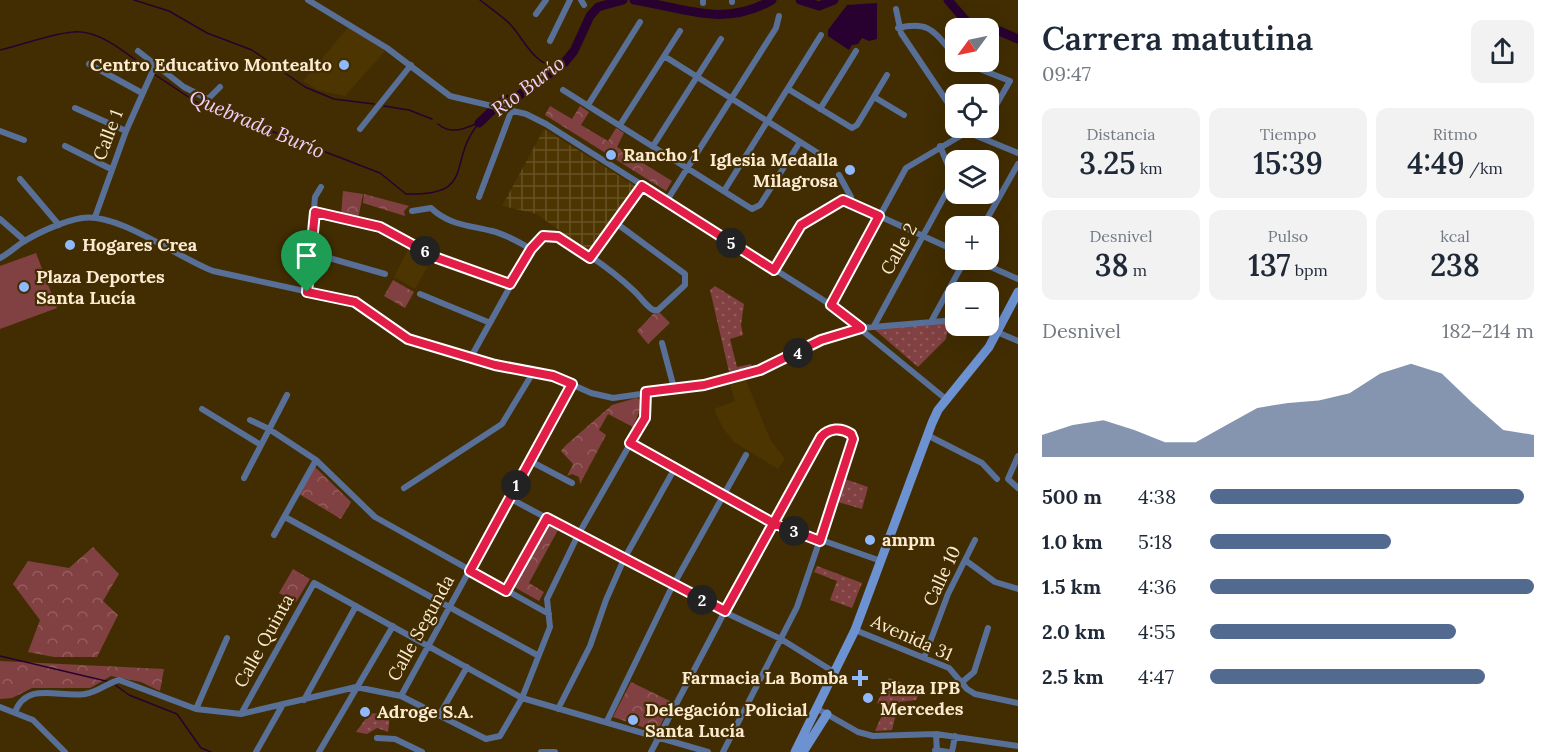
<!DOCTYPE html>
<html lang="es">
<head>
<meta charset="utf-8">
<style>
	body { margin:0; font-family:Lora,serif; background:#f2f2f3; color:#1f2937; height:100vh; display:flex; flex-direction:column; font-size:22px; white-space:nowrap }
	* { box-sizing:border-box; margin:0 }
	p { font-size:20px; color:#747a83 }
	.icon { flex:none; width:33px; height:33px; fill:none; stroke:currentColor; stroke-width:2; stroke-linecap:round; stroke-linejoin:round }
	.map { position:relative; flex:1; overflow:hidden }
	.drawer { display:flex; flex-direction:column; background:#fff; width:540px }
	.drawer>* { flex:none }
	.needle { width:39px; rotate:237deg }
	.tools { position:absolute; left:945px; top:18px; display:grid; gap:12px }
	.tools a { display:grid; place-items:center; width:54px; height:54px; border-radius:12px; background:#fff; box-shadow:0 6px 24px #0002; font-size:30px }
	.pin { position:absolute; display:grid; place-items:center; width:51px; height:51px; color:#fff; margin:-62px -26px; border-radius:50% 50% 50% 0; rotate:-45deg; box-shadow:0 0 6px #0007 }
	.pin .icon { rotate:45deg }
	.km { position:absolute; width:30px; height:30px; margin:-15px; border-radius:50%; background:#222; color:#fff; font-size:16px; line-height:30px; text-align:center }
	.round { display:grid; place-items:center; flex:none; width:63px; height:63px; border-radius:12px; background:#f2f2f3 }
	.head { display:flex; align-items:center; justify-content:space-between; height:102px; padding:0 24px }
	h1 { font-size:33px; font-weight:600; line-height:45px }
	.metrics { display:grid; grid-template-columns:repeat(3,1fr); gap:9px; height:102px; padding:6px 24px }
	.metrics div { display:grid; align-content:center; border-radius:12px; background:#f2f2f3; text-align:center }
	.metrics b { font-size:30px; font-weight:600 }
	.metrics small { font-size:16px; font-weight:400 }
	.metrics p { font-size:16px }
	.chart { height:168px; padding:12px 24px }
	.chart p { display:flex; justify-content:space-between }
	.chart svg { width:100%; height:108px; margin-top:6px; fill:#526990; opacity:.7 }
	ul { padding:0 24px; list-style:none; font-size:20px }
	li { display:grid; grid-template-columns:96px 72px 1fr; align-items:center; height:45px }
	li i { height:15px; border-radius:8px; background:#526990 }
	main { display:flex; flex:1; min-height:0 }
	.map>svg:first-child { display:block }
</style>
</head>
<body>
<main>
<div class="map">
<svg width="1018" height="752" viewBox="0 0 1018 752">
	<defs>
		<pattern id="industrial-grid" width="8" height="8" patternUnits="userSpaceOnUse" patternTransform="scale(1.5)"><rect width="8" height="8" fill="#4c3501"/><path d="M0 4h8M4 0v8" fill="none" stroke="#675225"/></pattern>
		<pattern id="grass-dots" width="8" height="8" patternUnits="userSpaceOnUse" patternTransform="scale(1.5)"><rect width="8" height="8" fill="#814142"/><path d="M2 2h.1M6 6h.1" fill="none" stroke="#945d5c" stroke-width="1.8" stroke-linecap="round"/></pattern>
		<pattern id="forest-crowns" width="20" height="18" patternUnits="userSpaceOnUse" patternTransform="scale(1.5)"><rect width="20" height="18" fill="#814142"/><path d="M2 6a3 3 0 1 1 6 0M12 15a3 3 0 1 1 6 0" fill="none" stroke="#945d5c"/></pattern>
	</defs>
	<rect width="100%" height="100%" fill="#422d02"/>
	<path fill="#4c3501" d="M350,25L386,50L345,96L318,90L303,81Z
		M410,245L432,258L415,289L394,277Z
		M746,380L770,439L785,459L778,469L734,442L723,428L714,409L735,401L730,385Z"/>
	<path fill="url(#industrial-grid)" d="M544,129L637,187L589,252L537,214L502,206Z"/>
	<path fill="url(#grass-dots)" d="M715,286L744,304L741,325L743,335L730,339L737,367L751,364L753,370L730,376L710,290Z
		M949,322L946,339L918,367L874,329Z
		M845,479L868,487L862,509L838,502Z
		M817,566L862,583L852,608L830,600L837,581L814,572Z
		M889,678L920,690L916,700L899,702L892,730L875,731L886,706L877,703Z
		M370,713L390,715L388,732L377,728L367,734L356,732Z"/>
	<path fill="url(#forest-crowns)" d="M550,106L572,119L580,106L589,112L581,125L608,141L616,128L624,133L617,147L672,181L666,191L545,115Z
		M343,191L363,194L358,219L341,216Z
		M364,194L409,206L404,211L405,216L363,203Z
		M393,280L414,292L405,308L384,296Z
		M659,312L670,323L648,344L637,331L654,313Z
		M636,398L640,399L641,407L633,427L608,414L599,430L606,435L580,484L579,477L572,474L567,476L573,464L561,451L565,446L612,405Z
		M315,467L351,502L341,519L299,494Z
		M548,525L558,530L529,583L544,592L539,601L514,587Z
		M93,547L119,574L103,601L118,615L97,657H54L28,652L40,620L13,584L28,561L69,568Z
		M293,569L310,579L296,602L279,593Z
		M0,661L164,669L160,691L141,682L111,676L90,688H32L12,698L0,699Z
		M631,682L672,702L657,732L613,717Z"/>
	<path fill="#814142" d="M36,253L57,308L0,329V266Z"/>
	<path fill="#290131" d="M877,3V39L869,41L862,38L858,44L852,45L849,50L828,36V30L847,5Z"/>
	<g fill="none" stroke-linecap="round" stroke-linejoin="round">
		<path stroke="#290131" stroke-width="1.5" d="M134,0L169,11L207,33L252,50L305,87L334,99L374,104
			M480,0C490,8 501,15 510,24C525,40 533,65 558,67
			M0,50C23,45 49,34 73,32C100,29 130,56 151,72
			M154,74L196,102L380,173L406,194C478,196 446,162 479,123
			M384,106L409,110L432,119
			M438,124C451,135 464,129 478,123
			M0,656L110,682
			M114,684L129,695L177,714L201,748L211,752"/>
		<path stroke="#290131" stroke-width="9" d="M634,0C684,8 724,28 772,0
			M800,0L819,6L834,0
			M948,0L967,22L990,27L1018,39
			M479,123L501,102L518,96L564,63L574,51L590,16L598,7L623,0"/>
		<path stroke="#587098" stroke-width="6" d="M308,0L387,48L450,96L526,114L546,124L831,305L947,400
			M581,0L584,5
			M732,0V2
			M703,3V0
			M896,9L901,33L956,115
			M536,14L546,0
			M898,28C932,20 935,34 956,57
			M550,41L570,0
			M138,51L184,87L208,99L220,87
			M664,56L821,155
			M962,62L1010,81L988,119
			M89,64L142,93
			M788,89L852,128L857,125L887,75
			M563,90L752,209L760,205L800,142
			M874,97L904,115
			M588,105L640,22
			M75,108L126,131
			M820,109L856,51
			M620,125L680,31
			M964,128L967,132L1018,153
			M360,129L411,65
			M0,131L24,140
			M65,146L111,169
			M653,146L721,39
			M20,179L59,225
			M724,191L821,35
			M479,197L511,112
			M844,200L956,251
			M666,202L776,28L779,16
			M412,211L431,208C449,225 468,225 492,231C505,234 519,242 531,249
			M315,212L380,227L437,258L510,284
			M95,217L126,131L155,66
			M0,219L25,241
			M983,226L1018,164
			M312,253L385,274
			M0,258C8,254 15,247 23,242C39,232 64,221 82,218C118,212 178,258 213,271L355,302L408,339L495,365L553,376L591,393L613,398L704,385L739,376L780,362L821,340L861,328L956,320
			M590,258L642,186
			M975,260L1018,279
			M774,270L801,225L851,197L839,175
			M307,292L315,197L321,187
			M420,294L488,322
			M831,305L906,168L967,132
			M932,320L965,260
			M874,326L950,186V170L940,146
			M983,326L1018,341
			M662,343L674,388
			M471,357L531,249L543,236C566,234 616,274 633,290C640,296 645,305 653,310H658L685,285V274L616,223
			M202,409L261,445
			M250,420L269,429L316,460L375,517L549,614
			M927,435L982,463L997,479
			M630,443L773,523L881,561
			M1018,456L1008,479L1018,488
			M530,461L572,483
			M244,478L287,395
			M404,488L502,424L534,371
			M509,498L718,609L781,639L834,672
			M285,517L537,655
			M274,535L316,460
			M965,560L995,582L1018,589
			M506,591L547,518
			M855,630L949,668L967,689L975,694L1018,703
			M924,658L948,594L975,540
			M961,683L974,672L988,628
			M401,696L571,384
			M304,700L356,606
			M0,707L33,720L65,752
			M816,708L858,732L873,736L936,734L1018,746
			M196,709L227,638
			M558,709L590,646L606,600L624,559L675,468
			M15,712C27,681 59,698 85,694C98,692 107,683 119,680L196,709L241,714L356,687L401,696L486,739L500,736L522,698L550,627L547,599L578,535L645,418L646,392
			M241,714L314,583L522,698L708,752
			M440,714L467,667
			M607,721L670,591L746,455
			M936,734L937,752
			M377,738L395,739L422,752
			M935,750L948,752
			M256,752L282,706
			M319,752L393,626
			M541,752H555
			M651,752L725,611L821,437L829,430C841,428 851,429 853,443L797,607L723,752
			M952,752L955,736"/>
		<path stroke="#6d92d2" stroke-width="9" d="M795,752L855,630L932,423L938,410L989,347L1018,292
			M803,752L827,714"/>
	</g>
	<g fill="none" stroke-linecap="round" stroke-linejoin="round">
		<g stroke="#fff" stroke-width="12">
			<path id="route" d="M307,292L355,302L408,339L495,365L553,376L572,384L470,571L506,591L547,518L725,611L821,437C829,428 841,427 851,434L853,439L820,541L773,523L630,443L645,418L646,392L704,385L760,370L821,340L861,328L831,305L879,216L843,200L801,225L774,270L642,186L590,258L558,237L543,236L531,249L510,284L437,258L380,227L315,212L307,292"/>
		</g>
		<use href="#route" stroke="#e11d48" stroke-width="8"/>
	</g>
	<g fill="#90b8fd" stroke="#422d02" stroke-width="2">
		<circle cx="344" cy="65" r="6"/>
		<circle cx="611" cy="155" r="6"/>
		<circle cx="850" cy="170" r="6"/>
		<circle cx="70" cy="245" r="6"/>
		<circle cx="24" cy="287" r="6"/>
		<circle cx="870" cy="540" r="6"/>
		<path d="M857 669h6v6h6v6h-6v6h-6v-6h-6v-6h6z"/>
		<circle cx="868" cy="698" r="6"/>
		<circle cx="365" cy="712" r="6"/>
		<circle cx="633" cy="720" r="6"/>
	</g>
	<g text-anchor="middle" stroke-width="4.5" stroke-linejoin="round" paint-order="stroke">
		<g font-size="18" font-weight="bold" fill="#fcebd0" stroke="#422d02" text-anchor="start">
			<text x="332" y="71" text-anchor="end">Centro Educativo Montealto</text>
			<text x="623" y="161">Rancho 1</text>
			<text x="838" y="166" text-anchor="end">Iglesia Medalla<tspan x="838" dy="21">Milagrosa</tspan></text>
			<text x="82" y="251">Hogares Crea</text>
			<text x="36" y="283">Plaza Deportes<tspan x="36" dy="21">Santa Lucía</tspan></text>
			<text x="882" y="546">ampm</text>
			<text x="848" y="684" text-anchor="end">Farmacia La Bomba</text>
			<text x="880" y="694">Plaza IPB<tspan x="880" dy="21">Mercedes</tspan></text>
			<text x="645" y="716">Delegación Policial<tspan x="645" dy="21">Santa Lucía</tspan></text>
			<text x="377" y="718">Adroge S.A.</text>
		</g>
		<g font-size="18" fill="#fcebd0" stroke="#422d02">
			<text transform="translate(108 135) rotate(-69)" y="6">Calle 1</text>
			<text transform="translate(899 249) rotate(-61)" y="6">Calle 2</text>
			<text transform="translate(942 576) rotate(-65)" y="6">Calle 10</text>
			<text transform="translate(421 628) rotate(-61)" y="6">Calle Segunda</text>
			<text transform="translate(912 638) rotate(24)" y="6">Avenida 31</text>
			<text transform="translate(264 641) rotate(-61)" y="6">Calle Quinta</text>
		</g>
		<g font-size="20" font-style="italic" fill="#f4cdfc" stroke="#422d02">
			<text transform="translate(528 86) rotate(-37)" y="7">Río Burío</text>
			<text transform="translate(257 124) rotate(23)" y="7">Quebrada Burío</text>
		</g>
	</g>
</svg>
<div class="tools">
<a><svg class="needle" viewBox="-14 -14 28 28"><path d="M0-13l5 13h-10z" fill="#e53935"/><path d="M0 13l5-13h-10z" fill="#747a83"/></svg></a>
<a><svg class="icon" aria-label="locate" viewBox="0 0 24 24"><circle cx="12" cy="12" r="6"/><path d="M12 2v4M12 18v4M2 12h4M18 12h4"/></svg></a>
<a><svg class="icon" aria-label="layers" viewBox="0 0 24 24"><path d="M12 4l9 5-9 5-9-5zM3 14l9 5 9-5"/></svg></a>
<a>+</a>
<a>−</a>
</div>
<div class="pin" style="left:307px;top:292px;background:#1e9e55"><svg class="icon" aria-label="arrive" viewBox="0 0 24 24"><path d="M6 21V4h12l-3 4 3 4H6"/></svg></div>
<b class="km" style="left:516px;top:485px">1</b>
<b class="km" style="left:702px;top:600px">2</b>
<b class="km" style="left:794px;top:531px">3</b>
<b class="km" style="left:798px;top:353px">4</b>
<b class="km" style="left:731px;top:243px">5</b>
<b class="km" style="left:425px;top:251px">6</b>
</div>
<section class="drawer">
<div class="head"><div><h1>Carrera matutina</h1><p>09:47</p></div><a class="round"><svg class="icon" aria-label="share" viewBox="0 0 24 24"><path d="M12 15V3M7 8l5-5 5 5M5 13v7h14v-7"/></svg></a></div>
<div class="metrics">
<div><p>Distancia</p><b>3.25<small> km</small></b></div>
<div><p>Tiempo</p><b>15:39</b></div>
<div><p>Ritmo</p><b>4:49<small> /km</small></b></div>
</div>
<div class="metrics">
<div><p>Desnivel</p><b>38<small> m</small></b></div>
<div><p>Pulso</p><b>137<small> bpm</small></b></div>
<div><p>kcal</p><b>238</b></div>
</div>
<div class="chart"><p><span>Desnivel</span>182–214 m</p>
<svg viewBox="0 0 160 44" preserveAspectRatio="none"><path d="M0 44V35L10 31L20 29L30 33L40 38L50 38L60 31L70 24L80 22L90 21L100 18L110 10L120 6L130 10L140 22L150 33L160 35V44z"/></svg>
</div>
<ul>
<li><b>500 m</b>4:38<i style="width:97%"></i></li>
<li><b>1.0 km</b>5:18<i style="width:56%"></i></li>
<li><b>1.5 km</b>4:36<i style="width:100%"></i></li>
<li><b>2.0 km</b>4:55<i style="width:76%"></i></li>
<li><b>2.5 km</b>4:47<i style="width:85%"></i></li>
</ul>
</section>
</main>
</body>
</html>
